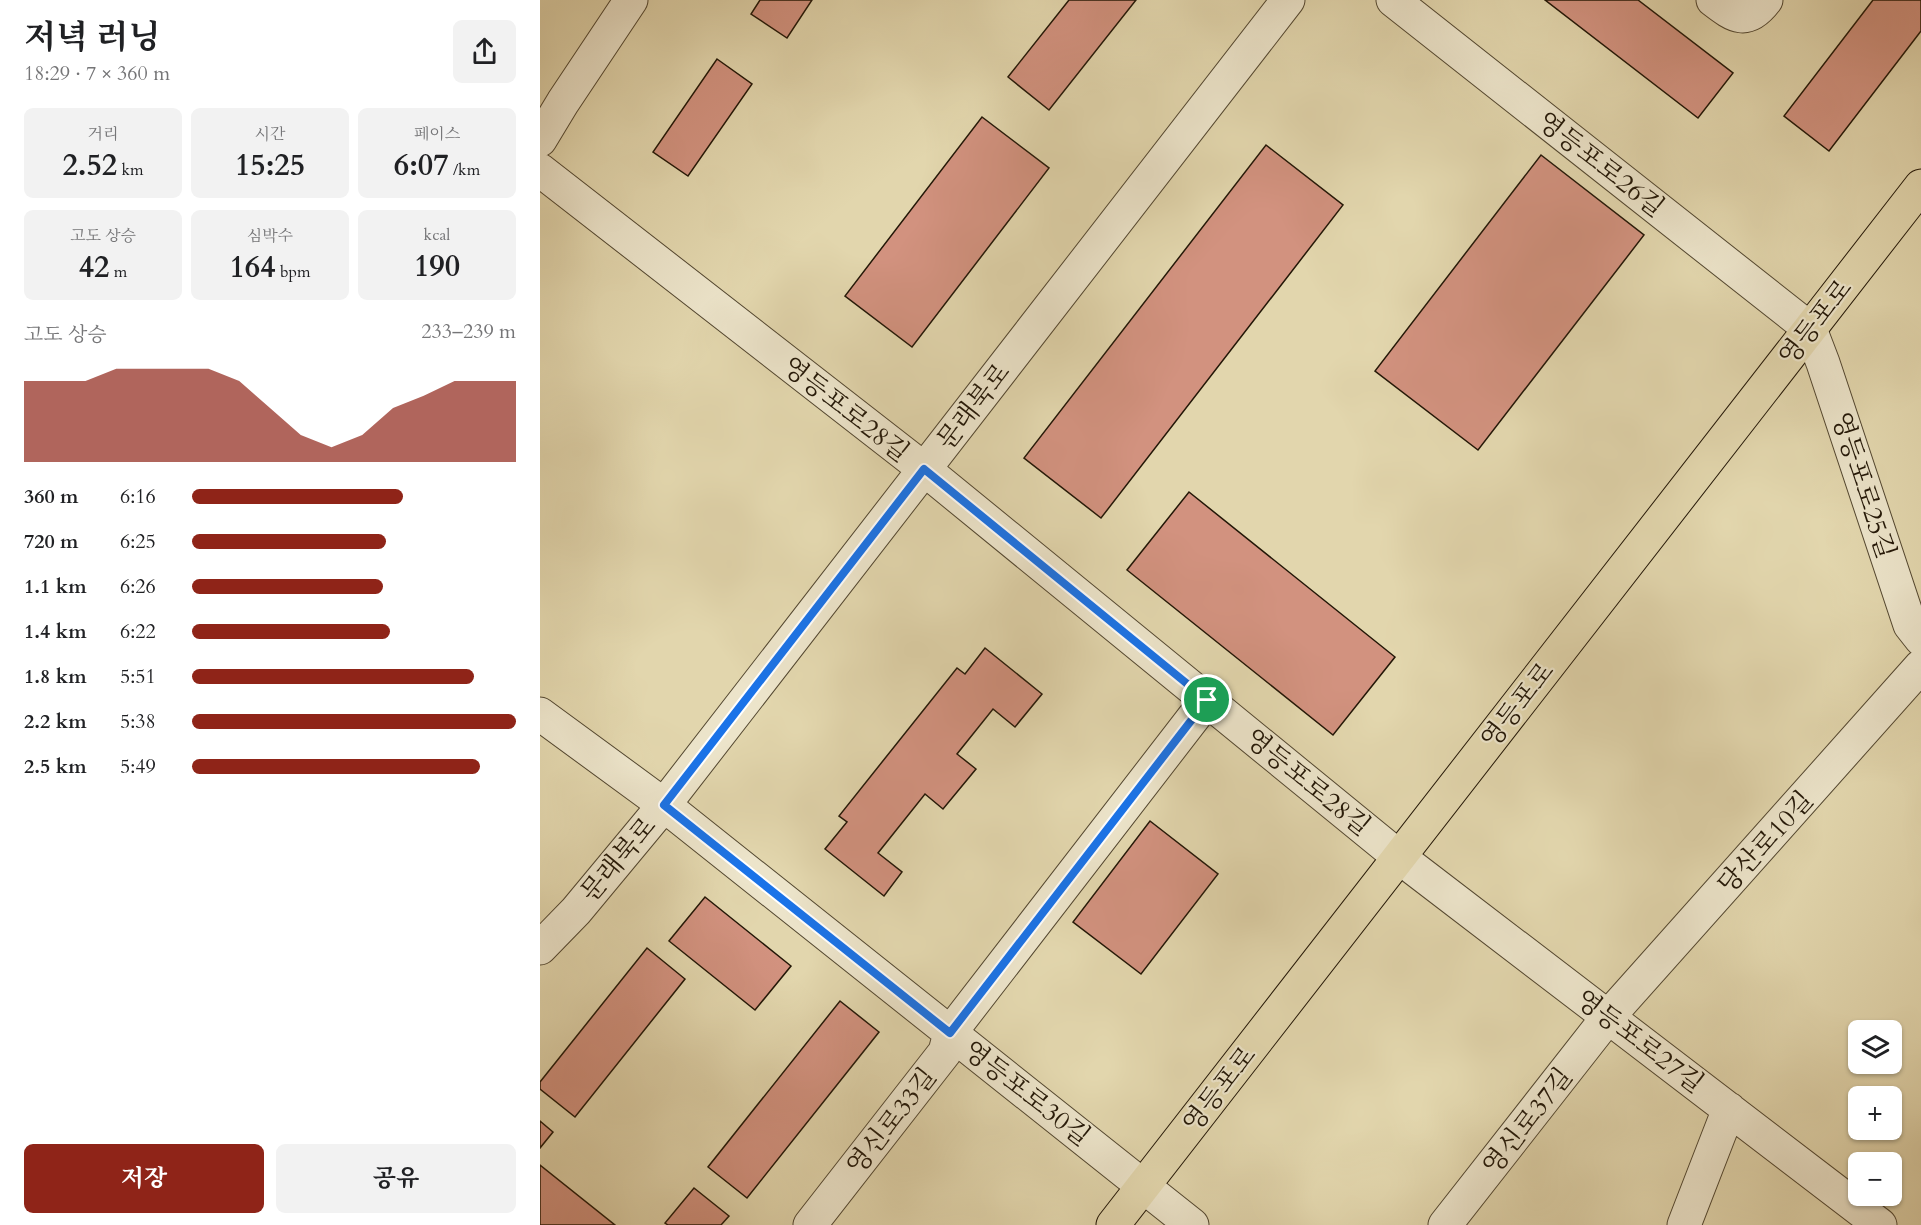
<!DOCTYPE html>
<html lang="ko">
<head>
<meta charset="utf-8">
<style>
	body { margin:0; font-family:Cardo,"Noto Serif KR",serif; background:#f2f2f2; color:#202124; height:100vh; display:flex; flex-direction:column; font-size:22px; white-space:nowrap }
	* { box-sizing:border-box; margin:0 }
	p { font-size:20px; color:#757577 }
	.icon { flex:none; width:33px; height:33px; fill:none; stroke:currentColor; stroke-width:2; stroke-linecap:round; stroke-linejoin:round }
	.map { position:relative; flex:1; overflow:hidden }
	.side { display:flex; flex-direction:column; background:#fff; width:540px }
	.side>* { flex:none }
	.tools { position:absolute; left:1308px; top:1020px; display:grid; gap:12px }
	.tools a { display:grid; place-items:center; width:54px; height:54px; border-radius:9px; background:#fff; box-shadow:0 2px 4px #0004; font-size:30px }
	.pin { position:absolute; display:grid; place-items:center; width:51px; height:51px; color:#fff; margin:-26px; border:3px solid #fff; border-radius:50%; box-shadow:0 2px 6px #0007 }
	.round { display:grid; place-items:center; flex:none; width:63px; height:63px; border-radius:9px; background:#f2f2f2 }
	.overview { display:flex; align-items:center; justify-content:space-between; height:102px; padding:0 24px }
	h1 { font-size:33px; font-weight:700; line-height:45px }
	.stats { display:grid; grid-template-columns:repeat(3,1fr); gap:9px; height:102px; padding:6px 24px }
	.stats div { display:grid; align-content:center; border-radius:9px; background:#f2f2f2; text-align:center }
	.stats b { font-size:30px; font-weight:700 }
	.stats small { font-size:16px; font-weight:400 }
	.stats p { font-size:16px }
	.chart { height:168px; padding:12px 24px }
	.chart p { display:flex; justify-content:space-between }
	.chart svg { width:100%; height:108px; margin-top:6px; fill:#8f2418; opacity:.7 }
	.primary-button { display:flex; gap:12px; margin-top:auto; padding:12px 24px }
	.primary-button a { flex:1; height:69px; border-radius:9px; background:#8f2418; color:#fff; font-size:24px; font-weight:700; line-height:69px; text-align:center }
	.primary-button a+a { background:#f2f2f2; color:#202124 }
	ul { padding:0 24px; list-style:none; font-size:20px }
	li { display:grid; grid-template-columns:96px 72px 1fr; align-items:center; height:45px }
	li i { height:15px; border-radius:8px; background:#8f2418 }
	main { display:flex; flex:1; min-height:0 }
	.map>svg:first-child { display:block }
</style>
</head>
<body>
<main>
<section class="side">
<div class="overview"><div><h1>저녁 러닝</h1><p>18:29 · 7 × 360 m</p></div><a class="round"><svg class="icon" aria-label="share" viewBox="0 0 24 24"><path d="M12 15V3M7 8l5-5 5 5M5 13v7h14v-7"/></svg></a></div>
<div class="stats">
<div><p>거리</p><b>2.52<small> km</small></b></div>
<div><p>시간</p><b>15:25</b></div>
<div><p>페이스</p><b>6:07<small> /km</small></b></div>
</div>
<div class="stats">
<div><p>고도 상승</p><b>42<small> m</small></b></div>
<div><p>심박수</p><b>164<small> bpm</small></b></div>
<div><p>kcal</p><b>190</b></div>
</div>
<div class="chart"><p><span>고도 상승</span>233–239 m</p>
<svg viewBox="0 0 160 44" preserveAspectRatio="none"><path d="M0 44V11L10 11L20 11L30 6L40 6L50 6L60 6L70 11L80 22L90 33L100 38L110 33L120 22L130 17L140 11L150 11L160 11V44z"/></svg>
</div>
<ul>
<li><b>360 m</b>6:16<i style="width:65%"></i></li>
<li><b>720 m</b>6:25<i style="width:60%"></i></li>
<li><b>1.1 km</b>6:26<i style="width:59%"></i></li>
<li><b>1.4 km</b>6:22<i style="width:61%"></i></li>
<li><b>1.8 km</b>5:51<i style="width:87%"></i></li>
<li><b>2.2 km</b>5:38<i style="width:100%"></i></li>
<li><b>2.5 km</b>5:49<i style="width:89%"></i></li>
</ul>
<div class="primary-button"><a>저장</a><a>공유</a></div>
</section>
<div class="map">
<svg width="1381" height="1225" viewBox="0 0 1381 1225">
	<rect width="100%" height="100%" fill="#e2d6ad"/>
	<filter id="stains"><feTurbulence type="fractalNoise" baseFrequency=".00333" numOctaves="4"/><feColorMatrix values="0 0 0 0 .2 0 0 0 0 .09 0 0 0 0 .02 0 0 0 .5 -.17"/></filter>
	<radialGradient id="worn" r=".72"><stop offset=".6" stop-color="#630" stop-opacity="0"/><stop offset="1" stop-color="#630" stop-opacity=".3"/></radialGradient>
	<path fill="#d2927f" stroke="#231707" stroke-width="1.5" d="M220,0H272L247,38L211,14Z
		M529,0H596L509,110L468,77Z
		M1005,0H1098L1193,73L1158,118Z
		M1333,0H1381V31L1289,151L1244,116Z
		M177,59L212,84L148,176L113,152Z
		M442,117L509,168L372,347L305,296Z
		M726,145L803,205L561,518L484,458Z
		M1001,155L1104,235L938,450L835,371Z
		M649,492L855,657L793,735L587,570Z
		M445,648L502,694L475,727L453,709L417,754L436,769L403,809L385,794L338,853L362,872L344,896L285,849L307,822L299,816L417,668L425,674Z
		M610,821L678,874L601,974L533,922Z
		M165,897L251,966L215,1010L129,941Z
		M107,948L145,979L35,1117L0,1089V1082Z
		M300,1001L339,1032L207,1198L168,1167Z
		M0,1121L13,1132L0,1148Z
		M0,1165L75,1225H0Z
		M154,1188L189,1216L181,1225H128L125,1223Z"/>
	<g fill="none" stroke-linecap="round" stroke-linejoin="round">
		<g stroke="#534730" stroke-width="35">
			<path id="minor" d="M853,0L1270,329L1283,363L1370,625L1381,639
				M1173,0C1195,17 1207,25 1226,0
				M0,140L23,102L91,0
				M0,170L384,469L859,857L1340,1225
				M0,714L124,805L652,1225
				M0,948L36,911L124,805L748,0
				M270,1225L405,1052L410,1033L667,700
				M905,1225L1068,1017L1381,666
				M1144,1225L1189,1109"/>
		</g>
		<g stroke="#231707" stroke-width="35">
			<path id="major" d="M573,1225L1381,186"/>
		</g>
		<use href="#minor" stroke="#ece4ca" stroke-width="33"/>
		<use href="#major" stroke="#e2d6ad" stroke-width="33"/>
	</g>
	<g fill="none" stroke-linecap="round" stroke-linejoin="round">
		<g stroke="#fff" stroke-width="12">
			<path id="route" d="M384,469L667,700L410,1033L124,805Z"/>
		</g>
		<use href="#route" stroke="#1a73e8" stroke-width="8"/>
	</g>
	<g text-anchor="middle" stroke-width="4.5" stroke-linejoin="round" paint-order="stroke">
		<g font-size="26" fill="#231707" stroke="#ece4ca">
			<text transform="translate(1061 164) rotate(38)" y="9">영등포로26길</text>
			<text transform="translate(1275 322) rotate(-52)" y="9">영등포로</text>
			<text transform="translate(433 406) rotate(-52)" y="9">문래북로</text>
			<text transform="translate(306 409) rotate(38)" y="9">영등포로28길</text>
			<text transform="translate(1324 485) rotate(72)" y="9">영등포로25길</text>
			<text transform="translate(977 705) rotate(-52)" y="9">영등포로</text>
			<text transform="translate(768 782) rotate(39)" y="9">영등포로28길</text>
			<text transform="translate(1225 842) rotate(-48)" y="9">당산로10길</text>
			<text transform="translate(78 859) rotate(-50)" y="9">문래북로</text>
			<text transform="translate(1100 1041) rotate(37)" y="9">영등포로27길</text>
			<text transform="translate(679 1089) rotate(-52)" y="9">영등포로</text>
			<text transform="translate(487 1093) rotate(38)" y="9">영등포로30길</text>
			<text transform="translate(351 1121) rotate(-52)" y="9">영신로33길</text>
			<text transform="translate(987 1121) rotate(-52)" y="9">영신로37길</text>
		</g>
	</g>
	<rect width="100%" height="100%" filter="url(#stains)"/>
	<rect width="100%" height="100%" fill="url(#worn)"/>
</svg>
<div class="tools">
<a><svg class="icon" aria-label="layers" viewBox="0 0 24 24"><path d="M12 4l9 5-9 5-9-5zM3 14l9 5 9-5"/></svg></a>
<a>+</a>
<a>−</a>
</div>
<div class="pin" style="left:667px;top:700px;background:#1e9e55"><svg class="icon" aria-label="arrive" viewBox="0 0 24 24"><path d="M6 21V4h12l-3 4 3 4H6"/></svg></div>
</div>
</main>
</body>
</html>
